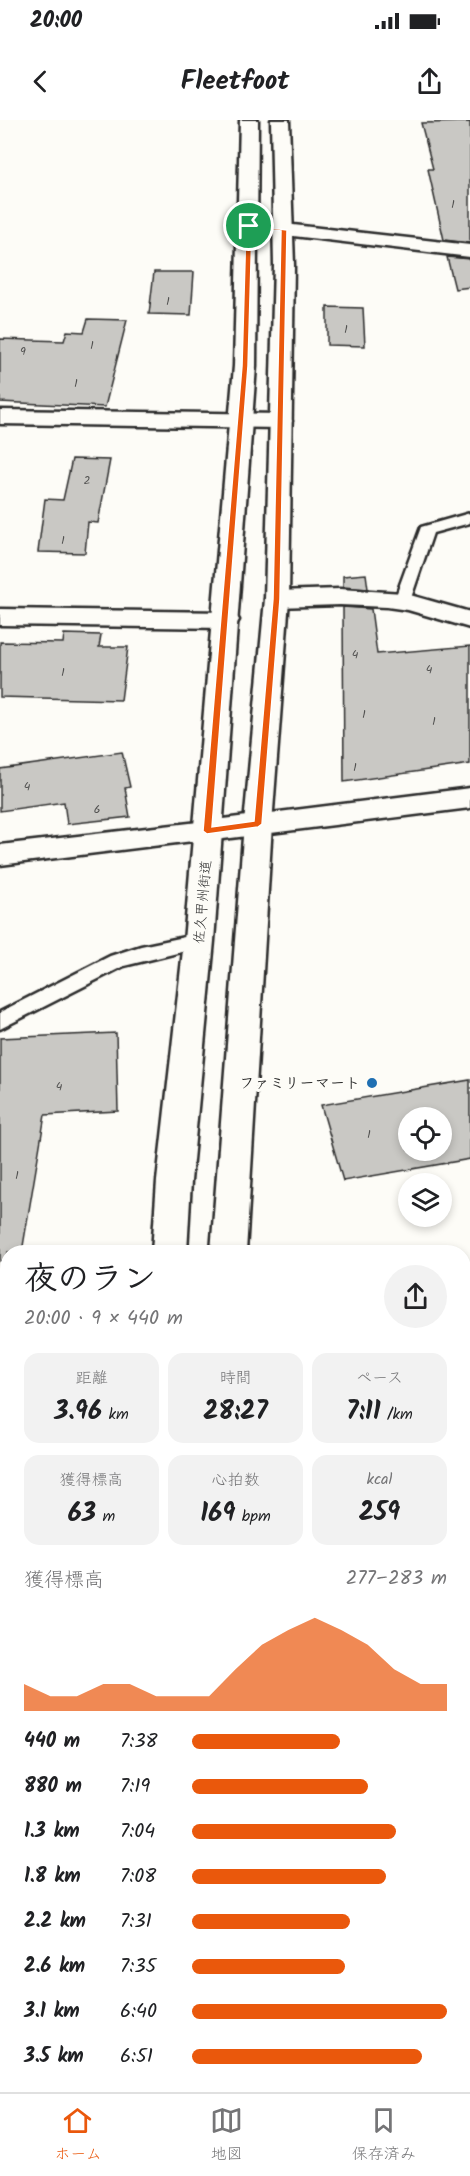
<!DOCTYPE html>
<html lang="ja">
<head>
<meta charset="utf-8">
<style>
	body { margin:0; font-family:Kalam,"Klee One",sans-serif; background:#f2f2f2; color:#202124; height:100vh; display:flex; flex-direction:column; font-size:22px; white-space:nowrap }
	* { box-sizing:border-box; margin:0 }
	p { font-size:20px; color:#757577 }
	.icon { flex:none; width:33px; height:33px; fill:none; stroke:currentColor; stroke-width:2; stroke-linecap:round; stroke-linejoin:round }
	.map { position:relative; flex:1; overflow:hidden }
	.side { position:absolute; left:0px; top:1125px; width:471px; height:848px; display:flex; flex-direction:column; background:#fff; border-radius:24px 24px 0 0; box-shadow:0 3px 9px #0003 }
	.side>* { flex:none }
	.buttons { position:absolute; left:398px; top:987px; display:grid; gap:12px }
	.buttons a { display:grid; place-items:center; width:54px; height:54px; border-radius:50%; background:#fff; box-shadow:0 3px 9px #0003; font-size:30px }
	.pin { position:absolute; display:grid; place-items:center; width:51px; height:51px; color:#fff; margin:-26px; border:3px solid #fff; border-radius:50%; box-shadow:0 2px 6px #0007 }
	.round { display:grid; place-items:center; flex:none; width:63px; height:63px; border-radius:32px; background:#f2f2f2 }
	.head { display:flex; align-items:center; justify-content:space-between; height:102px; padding:0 24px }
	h1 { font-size:33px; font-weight:700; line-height:45px }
	.metrics { display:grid; grid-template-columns:repeat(3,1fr); gap:9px; height:102px; padding:6px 24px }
	.metrics div { display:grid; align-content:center; border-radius:15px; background:#f2f2f2; text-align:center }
	.metrics b { font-size:26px; font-weight:700 }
	.metrics small { font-size:16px; font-weight:400 }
	.metrics p { font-size:16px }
	.chart { height:168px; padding:12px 24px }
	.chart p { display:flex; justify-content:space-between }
	.chart svg { width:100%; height:108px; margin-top:6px; fill:#ea580c; opacity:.7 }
	ul { padding:0 24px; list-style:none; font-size:20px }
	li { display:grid; grid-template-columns:96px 72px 1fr; align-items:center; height:45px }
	li i { height:15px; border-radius:8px; background:#ea580c }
	.status { display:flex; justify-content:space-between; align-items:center; height:42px; padding:0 30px; background:#fff; direction:ltr }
	.status svg { height:16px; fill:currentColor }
	header { display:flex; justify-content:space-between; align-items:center; height:78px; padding:0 24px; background:#fff; font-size:27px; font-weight:700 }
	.tabs { display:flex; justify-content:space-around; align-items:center; height:84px; border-top:2px solid #e0e0e0; background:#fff; font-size:16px; color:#757577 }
	.tabs a { display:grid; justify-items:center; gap:3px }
	.tabs .active { color:#ea580c }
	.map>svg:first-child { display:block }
</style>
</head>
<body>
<div class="status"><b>20:00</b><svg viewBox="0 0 49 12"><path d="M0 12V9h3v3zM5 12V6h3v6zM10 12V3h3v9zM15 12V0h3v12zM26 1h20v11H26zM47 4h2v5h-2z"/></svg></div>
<header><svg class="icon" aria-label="back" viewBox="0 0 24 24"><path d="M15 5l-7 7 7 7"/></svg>Fleetfoot<svg class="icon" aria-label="share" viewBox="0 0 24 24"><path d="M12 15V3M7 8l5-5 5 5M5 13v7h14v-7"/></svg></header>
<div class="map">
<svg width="470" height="1972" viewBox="0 0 470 1972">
	<rect width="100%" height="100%" fill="#fdfcf7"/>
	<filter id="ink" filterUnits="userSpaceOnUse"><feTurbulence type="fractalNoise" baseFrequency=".0167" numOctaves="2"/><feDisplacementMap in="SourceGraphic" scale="12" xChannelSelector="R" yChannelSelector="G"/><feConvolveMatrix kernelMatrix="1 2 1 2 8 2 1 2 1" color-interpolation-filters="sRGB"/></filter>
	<g filter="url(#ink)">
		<path fill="#c9c8c4" stroke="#2b2b2b" stroke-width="1.5" fill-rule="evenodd" d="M470,2V123L444,120L428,49H433L421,3Z
			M447,137L470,139V167L455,169Z
			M154,152H194L191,195L149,194Z
			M327,187L363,188L365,226L327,225Z
			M88,199L127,200L105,287L0,282V219L64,221L67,211L84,212Z
			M72,339L110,340L98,403L88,402L85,433L38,432L45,379L63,380Z
			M366,454L368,469L343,467V456Z
			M343,487L371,489L377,534L470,526V644L344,662Z
			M64,514L101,515L99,527H128L121,580L0,577V522L63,523Z
			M122,632L130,667L125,668L130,697L67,704L64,682L0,691V649Z
			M116,913L118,991L45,995L22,1132H8V1141H0V918Z
			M470,960V1039L343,1061L321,985ZM408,998H441V1030H408Z"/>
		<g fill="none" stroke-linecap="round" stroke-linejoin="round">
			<g stroke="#2b2b2b" stroke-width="5">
				<path id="service" d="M470,393V403L433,413L410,481L402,486L396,484L394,481L421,407Z
					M199,814L206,816L209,821L206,826L124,846L0,909V892L110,836L141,826Z"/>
			</g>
			<g stroke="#2b2b2b" stroke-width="5">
				<path id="minor" d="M249,100L470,125V137L242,110L239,106L242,102Z
					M0,290L281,294L289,296L292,301L289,306L281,308L0,304Z
					M340,469L403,473L470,492V508L408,490L387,487L340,485L277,487L268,484L265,479L268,474L277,471Z
					M0,489L226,492L235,494L239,500L235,506L226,508L0,505Z
					M207,701L217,704L221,711L217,718L0,745V725Z"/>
			</g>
			<g stroke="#2b2b2b" stroke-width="5">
				<path id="tertiary" d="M470,668V688L207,721L197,718L193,711L197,704L207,701Z
					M0,1485H8V1527H0Z"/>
			</g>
			<g stroke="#2b2b2b" stroke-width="5">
				<path id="secondary" d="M240,0H258L256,246L214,821L191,1061L187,1132H152L157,1061L184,821L234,246Z
					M271,0H289L294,145L289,479L272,704L246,1132H211L244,704L265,479L274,145Z
					M95,1965H143V1972H95Z
					M173,1965H221V1972H173Z"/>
			</g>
			<use href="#service" fill="#fdfcf7" fill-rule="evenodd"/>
			<use href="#minor" fill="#fdfcf7" fill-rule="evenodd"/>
			<use href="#tertiary" fill="#fdfcf7" fill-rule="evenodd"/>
			<use href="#secondary" fill="#fdfcf7" fill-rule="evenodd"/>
		</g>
	</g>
	<path fill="#ea580c" stroke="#fff" stroke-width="1.5" fill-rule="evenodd" d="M249,105L287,110L280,479L262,704L258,707L207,714L203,711L242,246L246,106ZM252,108L281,111L273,479L254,701L212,707L248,246Z"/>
	<circle fill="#1f6fb2" stroke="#fdfcf7" stroke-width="2" cx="372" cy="963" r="6"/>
	<g text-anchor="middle" stroke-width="6" stroke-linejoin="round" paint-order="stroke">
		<g font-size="12" fill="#525251">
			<text x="453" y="88">1</text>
			<text x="168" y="185">1</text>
			<text x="346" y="213">1</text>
			<text x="92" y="229">1</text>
			<text x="23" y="235">9</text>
			<text x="76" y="267">1</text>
			<text x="87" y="364">2</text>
			<text x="63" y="424">1</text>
			<text x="355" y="538">4</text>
			<text x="429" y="553">4</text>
			<text x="63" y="556">1</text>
			<text x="364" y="598">1</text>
			<text x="434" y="605">1</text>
			<text x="355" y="651">1</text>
			<text x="27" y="670">4</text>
			<text x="97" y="693">6</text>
			<text x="59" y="970">4</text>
			<text x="369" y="1018">1</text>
			<text x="17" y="1059">1</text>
		</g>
		<g font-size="14" fill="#2b2b2b" stroke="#fdfcf7">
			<text transform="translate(202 782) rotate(-85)" y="5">佐久甲州街道</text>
		</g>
		<g font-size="15" font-weight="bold" fill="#2b2b2b" stroke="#fdfcf7" text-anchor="end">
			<text x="360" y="968">ファミリーマート</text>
		</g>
	</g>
</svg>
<div class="buttons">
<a><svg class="icon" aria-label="locate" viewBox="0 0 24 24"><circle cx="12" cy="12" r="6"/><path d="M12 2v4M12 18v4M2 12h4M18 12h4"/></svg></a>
<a><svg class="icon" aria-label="layers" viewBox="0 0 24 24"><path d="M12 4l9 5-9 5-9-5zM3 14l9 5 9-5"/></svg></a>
</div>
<div class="pin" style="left:249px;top:106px;background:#1e9e55"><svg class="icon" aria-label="arrive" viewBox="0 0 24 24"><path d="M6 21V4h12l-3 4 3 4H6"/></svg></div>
<section class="side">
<div class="head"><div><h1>夜のラン</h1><p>20:00 · 9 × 440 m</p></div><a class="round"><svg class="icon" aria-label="share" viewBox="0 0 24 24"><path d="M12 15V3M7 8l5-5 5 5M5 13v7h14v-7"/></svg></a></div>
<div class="metrics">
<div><p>距離</p><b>3.96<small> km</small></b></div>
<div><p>時間</p><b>28:27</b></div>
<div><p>ペース</p><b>7:11<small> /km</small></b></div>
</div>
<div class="metrics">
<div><p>獲得標高</p><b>63<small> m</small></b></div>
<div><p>心拍数</p><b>169<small> bpm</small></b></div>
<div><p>kcal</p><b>259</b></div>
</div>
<div class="chart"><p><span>獲得標高</span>277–283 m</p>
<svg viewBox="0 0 160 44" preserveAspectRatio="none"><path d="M0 44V33L10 38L20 38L30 33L40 33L50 38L60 38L70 38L80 27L90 17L100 11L110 6L120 11L130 17L140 27L150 33L160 33V44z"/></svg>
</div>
<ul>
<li><b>440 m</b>7:38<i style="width:58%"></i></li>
<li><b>880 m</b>7:19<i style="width:69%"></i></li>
<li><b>1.3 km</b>7:04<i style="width:80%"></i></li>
<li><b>1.8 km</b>7:08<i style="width:76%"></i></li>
<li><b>2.2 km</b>7:31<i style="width:62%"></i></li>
<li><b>2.6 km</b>7:35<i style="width:60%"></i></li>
<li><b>3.1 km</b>6:40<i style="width:100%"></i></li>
<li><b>3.5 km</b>6:51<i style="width:90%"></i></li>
</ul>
</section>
</div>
<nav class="tabs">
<a class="active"><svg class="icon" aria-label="home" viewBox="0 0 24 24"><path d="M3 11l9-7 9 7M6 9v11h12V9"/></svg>ホーム</a>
<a><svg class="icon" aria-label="map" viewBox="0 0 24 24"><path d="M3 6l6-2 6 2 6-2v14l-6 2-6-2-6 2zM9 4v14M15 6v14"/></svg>地図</a>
<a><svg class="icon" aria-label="saved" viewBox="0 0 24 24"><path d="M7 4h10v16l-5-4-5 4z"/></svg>保存済み</a>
</nav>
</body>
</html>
